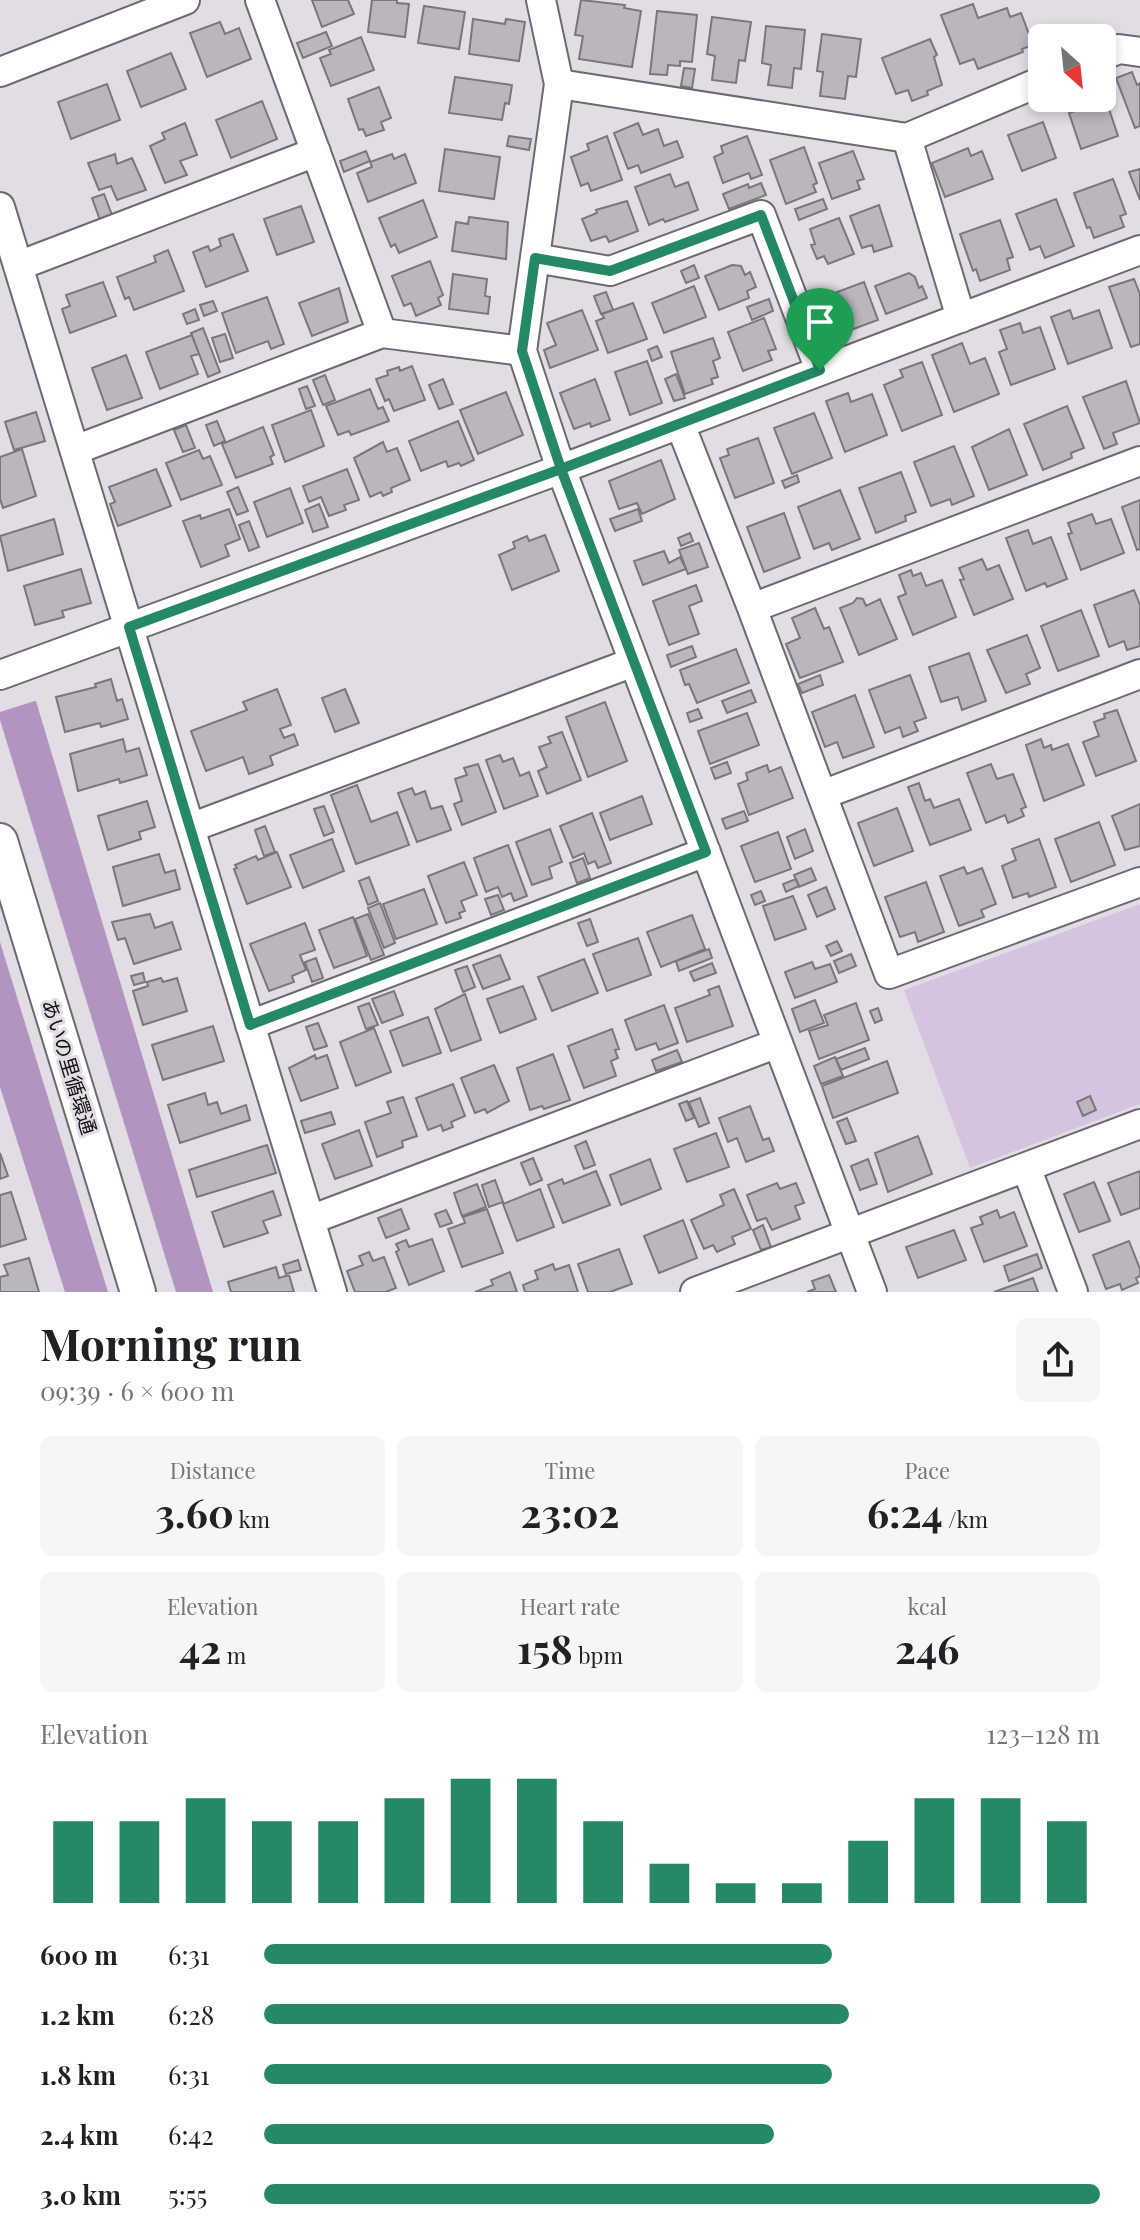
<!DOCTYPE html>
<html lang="en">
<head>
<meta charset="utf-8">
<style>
	body { margin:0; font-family:"Playfair Display","Noto Sans JP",serif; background:#f6f6f6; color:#202124; height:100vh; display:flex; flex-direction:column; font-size:30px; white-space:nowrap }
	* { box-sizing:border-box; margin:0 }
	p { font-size:26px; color:#757577 }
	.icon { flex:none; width:44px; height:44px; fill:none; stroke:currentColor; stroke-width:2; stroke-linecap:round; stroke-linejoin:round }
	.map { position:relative; height:1292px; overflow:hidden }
	.drawer { display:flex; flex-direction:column; background:#fff; flex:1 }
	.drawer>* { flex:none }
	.needle { width:52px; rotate:153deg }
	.tools { position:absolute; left:1028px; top:24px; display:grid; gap:16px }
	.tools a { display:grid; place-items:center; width:88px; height:88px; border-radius:12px; background:#fff; box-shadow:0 4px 12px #0003; font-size:40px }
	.pin { position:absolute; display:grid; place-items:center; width:68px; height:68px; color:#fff; margin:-82px -34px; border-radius:50% 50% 50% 0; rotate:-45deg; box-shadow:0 0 8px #0007 }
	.pin .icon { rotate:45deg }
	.round { display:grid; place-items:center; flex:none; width:84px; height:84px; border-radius:12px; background:#f6f6f6 }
	.summary { display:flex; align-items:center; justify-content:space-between; height:136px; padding:0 40px }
	h1 { font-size:44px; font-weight:700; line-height:60px }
	.metrics { display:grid; grid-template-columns:repeat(3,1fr); gap:12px; height:136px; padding:8px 40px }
	.metrics div { display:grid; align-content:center; border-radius:12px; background:#f6f6f6; text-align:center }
	.metrics b { font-size:40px; font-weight:700 }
	.metrics small { font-size:22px; font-weight:400 }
	.metrics p { font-size:22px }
	.chart { height:224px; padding:16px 40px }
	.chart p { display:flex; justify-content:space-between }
	.chart svg { width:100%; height:144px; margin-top:8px; stroke:#248964; stroke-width:6 }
	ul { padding:0 40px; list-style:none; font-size:26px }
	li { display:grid; grid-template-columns:128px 96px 1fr; align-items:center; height:60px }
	li i { height:20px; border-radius:10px; background:#248964 }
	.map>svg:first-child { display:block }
</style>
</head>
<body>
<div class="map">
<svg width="1140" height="1292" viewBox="0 0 1140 1292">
	<rect width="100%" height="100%" fill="#e2dde5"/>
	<path fill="#d5c3df" d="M1140,904V1104L970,1168L904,990Z"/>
	<path fill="#b195c0" d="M35,701H36L213,1292H176L0,720V712Z
		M0,942L108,1292H65L0,1087Z"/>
	<path fill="#bbb6be" stroke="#7a767d" stroke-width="2" d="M312,0H348L354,14L322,27Z
		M372,0H397V3L409,4L405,37L368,32Z
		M581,0L625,5L624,8L641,11L632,67L579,59L583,36L575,35Z
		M973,4L978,18L1007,8L1010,17L1021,13L1033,45L1022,49L1023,52L978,69L974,59L960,64L941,15Z
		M424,6L465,12L459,49L418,43Z
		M657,11L697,15L692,62L680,61V66L668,65L667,75L650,74Z
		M712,17L751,22L745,61L739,60L736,83L712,80L715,56L707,54Z
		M473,19L505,24L506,19L525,22L519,61L469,54Z
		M220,22L225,34L239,28L251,59L207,77L190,33Z
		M766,26L805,30L801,69L794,68L792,88L768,85L771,65L762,63Z
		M326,32L332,46L303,58L297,43Z
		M822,34L861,39L856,77L848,76L845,99L820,96L823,72L817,71Z
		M361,37L374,70L331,86L320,58L331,54L329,50Z
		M930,39L937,55L934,57L942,85L927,91L928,95L912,101L908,90L896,94L882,58Z
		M171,53L186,89L141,107L127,71Z
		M684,68L695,69L692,88L681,86Z
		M1132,72L1137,85L1140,83V126L1135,128L1116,78Z
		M455,77L512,85L509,104L505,103L502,120L449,113Z
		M107,84L120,120L71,139L58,102Z
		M379,87L391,118L381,122L384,130L366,136L363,129L359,130L348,99Z
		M1106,100L1118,136L1081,149L1069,113Z
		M262,101L277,139L231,158L216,120Z
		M1043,122L1056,158L1022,171L1008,135Z
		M185,123L197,155L180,161L187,175L165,183L150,146L165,139L162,133Z
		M638,123L643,135L658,129L664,146L677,141L683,157L641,173L638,165L628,169L614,133Z
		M509,136L531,139L529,150L507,146Z
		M607,136L622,180L591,191L588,183L581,186L571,157L589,150L587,144Z
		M747,136L762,175L751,179L749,173L723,183L714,157L723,153L721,146Z
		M804,147L817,183L813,185L816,192L786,204L770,160Z
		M968,148L971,156L982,151L993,179L945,197L932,163Z
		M445,149L500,157L494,199L439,191Z
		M366,151L370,161L344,172L340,161Z
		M853,151L864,179L857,181L860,189L832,199L819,163Z
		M115,154L117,164L132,158L146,190L117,200L111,186L99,190L88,163Z
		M392,154L394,159L405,154L416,183L368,202L357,173L372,167L370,162Z
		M1140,169V200L1129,172Z
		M670,174L675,187L688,182L698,210L665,222L663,219L649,225L635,187Z
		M1113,179L1126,214L1120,216L1124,227L1094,238L1090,227L1087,228L1074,193Z
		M761,183L766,195L729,209L723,194L748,184L749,188Z
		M104,194L112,215L100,220L92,198Z
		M823,199L827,209L799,220L795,209Z
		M1056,199L1074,246L1045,258L1040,246L1030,250L1016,214Z
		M423,200L437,237L399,253L395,244L391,247L379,218Z
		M627,201L638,231L609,242L606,236L591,241L582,219L597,213L596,210Z
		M879,205L892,246L874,252L872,245L862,248L850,216Z
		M301,206L314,242L277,255L264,219Z
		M469,217L508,222L506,259L452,251L456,222L468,224Z
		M839,218L854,254L828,264L824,256L817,259L811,245L815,244L810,229Z
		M1000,220L1013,257L1007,259L1010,270L980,281L976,269L973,271L960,234Z
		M233,234L248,271L206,287L193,252L208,246L210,251L221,246L219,239Z
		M168,250L184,291L134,310L129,297L125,299L117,277L156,262L154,256Z
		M430,261L443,295L438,298L441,305L416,316L411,303L404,306L392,276Z
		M694,265L699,278L686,283L681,271Z
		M732,265L741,266L745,275L750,272L756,287L747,291L749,298L719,310L705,276Z
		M909,273L915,277L919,288L922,286L927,298L886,314L875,286Z
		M453,274L487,279L485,296L490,297L488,314L449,309Z
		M1134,279L1140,294V344L1131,347L1109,287Z
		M103,282L116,316L70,333L62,309L70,306L66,295Z
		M864,282L878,320L848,331L846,327L841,329L829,295Z
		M694,286L706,317L664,333L652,303Z
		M339,288L348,322L312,336L299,303Z
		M606,292L613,310L601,314L594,296Z
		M267,297L284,344L271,349L268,341L236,353L222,313Z
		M769,299L773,311L752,320L747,307Z
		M213,301L217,311L204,316L200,305Z
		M633,303L647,339L608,353L596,321L604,318L602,314Z
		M195,309L199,320L187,324L183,314Z
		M582,310L598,350L550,368L544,350L556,345L547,323Z
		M1070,310L1073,319L1099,310L1112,348L1068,364L1051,317Z
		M764,318L776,349L768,351L772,360L743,371L728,332Z
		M1020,323L1023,333L1040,327L1055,369L1011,385L999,352L1007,349L1000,330Z
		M203,328L220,372L208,377L191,333Z
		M225,334L233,358L220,362L212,338Z
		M192,335L199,354L191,356L198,374L160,389L146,352Z
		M713,338L720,358L713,361L718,377L711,379L713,384L685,394L671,352Z
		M962,343L970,364L985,358L999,394L954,412L932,355Z
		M657,346L662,357L652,361L648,350Z
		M126,355L142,398L107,410L92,368Z
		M647,361L662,403L630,415L615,372Z
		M922,362L942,415L902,431L884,385L903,377L900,370Z
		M412,366L425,400L394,411L389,399L385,401L376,379L388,375L387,371L399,367L400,371Z
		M676,374L685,398L674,401L665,379Z
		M325,375L335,400L323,405L313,380Z
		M443,379L453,404L439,409L429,385Z
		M595,379L610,420L591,427L590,423L574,429L560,393Z
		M1126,381L1140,423L1113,433L1117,444L1104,449L1083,397Z
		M307,386L315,406L306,409L299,389Z
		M370,389L378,409L383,407L389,421L351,435L349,431L338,435L326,406Z
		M506,392L523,435L478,454L460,410Z
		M848,393L851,402L872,394L887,435L845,452L826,401Z
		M1067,406L1084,448L1071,453L1072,458L1043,470L1024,424Z
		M311,410L324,446L285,462L272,425Z
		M36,412L45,441L14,450L5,422Z
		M814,413L832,458L792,474L774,428Z
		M217,421L225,441L214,446L206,425Z
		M458,421L474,460L461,466L459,463L448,467L446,461L421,471L409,441Z
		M186,425L195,448L183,452L174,430Z
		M263,427L274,455L270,457L273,464L236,478L222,444Z
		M1009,429L1027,475L989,490L972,447Z
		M758,438L774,483L735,498L720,458L729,455L727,449Z
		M383,442L387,452L397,448L410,480L391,488L392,492L383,496L381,492L370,497L354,458Z
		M954,446L974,496L952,505L950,499L931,506L914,462Z
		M22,449L36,496L3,508L0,499V457Z
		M199,450L203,459L210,456L222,485L181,500L166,463Z
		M661,460L675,499L642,514L637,503L619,509L609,481Z
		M156,469L171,506L118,526L110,504L115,502L109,487Z
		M347,469L359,500L344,505L346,510L329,516L321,497L309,502L303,486Z
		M901,472L916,512L905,516L906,521L876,533L859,488Z
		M797,475L799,482L785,488L782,481Z
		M238,487L248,511L237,515L227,492Z
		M290,488L303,523L267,537L254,502Z
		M840,490L860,539L832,550L829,543L814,549L798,507Z
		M1140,500V549L1137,550L1122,507Z
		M319,504L328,527L313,532L305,510Z
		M229,509L240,539L225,545L229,556L201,567L183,521L200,515L201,519Z
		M638,509L642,521L615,531L610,519Z
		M784,513L800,558L764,572L747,527Z
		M1092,514L1096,524L1111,519L1124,553L1081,570L1068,534L1072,533L1068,523Z
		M54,519L63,554L8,571L0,536Z
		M249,521L259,547L249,551L239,525Z
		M1028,530L1033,544L1051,537L1067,579L1047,587L1045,583L1026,591L1006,538Z
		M690,533L693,541L681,546L678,538Z
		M545,535L559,571L512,590L499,555L515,548L513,542L527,536L529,541Z
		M699,543L708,567L688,574L679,550Z
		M664,551L669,563L680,557L686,569L643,585L634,561Z
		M982,559L987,570L999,565L1013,599L974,615L960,580L964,579L959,568Z
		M81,569L91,603L62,611L64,617L35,625L24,586Z
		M911,570L913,576L921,573L926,586L942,580L956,617L913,635L898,597L906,594L899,575Z
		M696,585L702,601L689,606L699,634L669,645L653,601Z
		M1134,590L1140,605V646L1127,650L1124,641L1109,647L1094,605Z
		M857,598L863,599L866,606L880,599L897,639L859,655L840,608L853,603Z
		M815,608L824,629L829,627L843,662L800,678L786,644L800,638L792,618Z
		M1081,610L1099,656L1058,671L1041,626Z
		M1027,635L1040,668L1026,674L1030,684L1006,693L987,650Z
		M692,646L696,657L671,667L667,655Z
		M736,649L749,683L697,703L689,684L685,685L680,670Z
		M969,653L986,701L962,710L958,697L941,702L929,667Z
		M820,675L823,685L802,693L798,684Z
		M910,675L926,718L914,722L918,731L903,737L900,727L885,733L869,690Z
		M111,679L117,701L122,699L128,719L101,727L100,723L65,732L56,697L96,687L95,684Z
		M277,689L291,725L280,729L284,738L294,734L298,745L270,756L273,765L249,774L243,757L206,771L191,731L247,710L243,702Z
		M345,689L359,723L335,732L322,698Z
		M751,690L756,702L727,713L722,701Z
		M855,695L874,747L843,758L837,742L825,747L812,712Z
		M605,702L627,761L588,777L566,717Z
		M698,709L702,718L690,722L687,713Z
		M1117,710L1136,761L1096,776L1083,742L1099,736L1094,722L1105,718L1104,714Z
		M747,713L759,745L710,764L698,731Z
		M562,732L581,780L547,794L538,771L547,767L539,747L551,743L548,737Z
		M123,739L126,752L139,748L147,775L120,783L119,779L78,791L70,754Z
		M1041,739L1044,748L1051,745L1052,750L1068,744L1084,785L1044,801L1026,745Z
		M500,755L503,762L513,758L520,776L529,772L538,796L504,809L486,760Z
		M727,762L731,773L715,779L711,768Z
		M478,764L496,812L462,825L454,804L462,801L455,779L467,775L464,768Z
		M991,764L997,779L1013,774L1026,807L1021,809L1024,816L1008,823L1005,815L986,823L967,773Z
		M767,765L769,772L781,767L793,798L749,815L738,784L748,780L746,773Z
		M919,783L925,801L930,799L934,808L959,799L971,830L930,845L908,787Z
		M357,785L371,822L397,812L409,845L356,864L331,795Z
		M412,788L415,795L425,791L431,809L442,806L451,830L417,842L398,793Z
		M642,796L652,824L610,840L600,813Z
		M147,801L155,827L139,832L141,839L108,850L98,816Z
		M1140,804V846L1125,850L1112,816Z
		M324,806L334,832L324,836L314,809Z
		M897,808L913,851L874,866L858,823Z
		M744,811L748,821L726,829L722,819Z
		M592,813L611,863L598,868L595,861L588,864L584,853L573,858L560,826Z
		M1099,822L1115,865L1071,882L1055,839Z
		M265,826L275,852L264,856L255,830Z
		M550,829L562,862L549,867L552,878L532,885L516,842Z
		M805,829L813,851L795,859L787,837Z
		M778,832L791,869L755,882L741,846Z
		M332,839L344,871L303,888L290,855Z
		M1039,839L1056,887L1029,897L1028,893L1013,898L1002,866L1016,860L1012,849Z
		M508,845L527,896L514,901L511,893L502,897L498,887L486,892L474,858Z
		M277,852L291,887L247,904L234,869L237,868L235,865L256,856L258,860Z
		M159,854L165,873L175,870L180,889L123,906L113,867Z
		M583,858L590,878L577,883L570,863Z
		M464,862L477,895L461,901L465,911L459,913L461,918L446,923L428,876Z
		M964,867L967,874L982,868L996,904L981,910L984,917L959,926L940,876Z
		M811,868L816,880L799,887L794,875Z
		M369,877L378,901L368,905L359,881Z
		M796,879L799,886L786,892L783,884Z
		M926,882L944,932L918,942L915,932L900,937L885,897Z
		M826,887L835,909L817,917L808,895Z
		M424,889L437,924L396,939L383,904Z
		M761,891L765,901L755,905L751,895Z
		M498,895L504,910L491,915L485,899Z
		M793,896L806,929L775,940L763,906Z
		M380,903L395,943L384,948L368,908Z
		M150,914L155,928L172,922L181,949L134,964L125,938L118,940L112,922Z
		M368,914L384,955L371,960L355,919Z
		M692,915L705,949L661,967L647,932Z
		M353,917L367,956L334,968L319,930Z
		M590,919L598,942L587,946L578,923Z
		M305,923L315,950L300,955L306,970L292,976L294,982L269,991L250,944Z
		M638,938L651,975L607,991L593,954Z
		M837,941L842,951L831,956L826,946Z
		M709,949L712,958L679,971L676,961Z
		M851,954L856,966L839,973L834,961Z
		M500,955L510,979L483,989L473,965Z
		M316,958L323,978L312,982L305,962Z
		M584,959L598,993L552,1011L538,977Z
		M812,962L815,969L830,964L837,982L795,998L785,972Z
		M712,963L716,973L694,981L690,972Z
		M467,966L475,987L463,992L455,970Z
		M143,973L145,982L134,985L131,976Z
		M161,978L163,982L177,978L187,1011L143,1025L133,991L148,986L147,982Z
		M523,986L536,1019L500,1033L487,999Z
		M719,986L733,1026L687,1042L675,1008L710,995L708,990Z
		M394,991L403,1015L382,1023L372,999Z
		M465,994L481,1040L451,1051L435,1009Z
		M815,1000L824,1023L800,1032L792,1009Z
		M369,1003L378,1025L366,1029L358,1007Z
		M856,1003L869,1040L819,1059L809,1031L828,1025L824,1015Z
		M664,1005L678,1043L659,1050L656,1043L636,1050L625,1020Z
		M878,1008L882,1020L875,1023L870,1011Z
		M428,1017L441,1053L403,1066L390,1031Z
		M318,1023L327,1046L314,1050L306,1027Z
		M213,1026L224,1061L163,1080L152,1045Z
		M374,1028L391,1072L356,1086L340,1042Z
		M612,1029L619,1049L615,1050L618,1058L611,1061L616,1076L584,1088L568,1046Z
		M865,1048L869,1059L841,1070L836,1059Z
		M677,1050L682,1062L656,1071L652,1060Z
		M553,1054L570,1100L544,1109L542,1106L530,1110L517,1068Z
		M315,1055L316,1059L327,1055L338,1088L301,1101L289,1068Z
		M835,1057L843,1076L821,1084L814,1066Z
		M887,1061L898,1093L833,1118L822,1086Z
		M494,1065L509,1101L487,1113L485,1109L475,1113L461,1078Z
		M453,1084L465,1116L451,1122L453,1127L443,1131L441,1125L428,1130L416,1098Z
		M205,1093L208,1105L217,1102L221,1114L246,1105L250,1120L180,1143L168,1105Z
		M1090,1096L1096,1110L1083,1116L1077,1102Z
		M403,1097L417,1136L402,1141L403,1147L377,1157L365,1122L391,1113L387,1102Z
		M700,1098L709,1123L699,1127L689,1102Z
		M687,1101L694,1118L686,1121L679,1104Z
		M750,1106L763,1140L769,1138L774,1151L746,1162L737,1138L728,1142L719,1118Z
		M331,1112L335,1124L305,1133L301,1121Z
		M847,1118L856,1141L846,1144L837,1122Z
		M359,1130L372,1166L335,1179L322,1144Z
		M716,1133L729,1167L687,1182L674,1149Z
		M918,1136L932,1174L888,1192L875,1153Z
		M586,1141L595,1165L584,1169L575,1146Z
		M267,1145L276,1173L197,1197L189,1170Z
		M0,1153L8,1176L0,1179Z
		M533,1158L542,1180L530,1185L521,1163Z
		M650,1159L661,1189L621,1205L610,1175Z
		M868,1159L877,1184L860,1190L851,1166Z
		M596,1171L610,1205L563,1223L548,1185L562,1179L564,1184Z
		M1140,1171V1208L1121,1215L1108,1183Z
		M495,1180L503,1202L489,1207L482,1185Z
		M1094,1182L1110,1221L1079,1232L1064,1194Z
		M777,1183L780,1189L796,1183L804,1203L795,1206L800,1219L772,1230L766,1218L757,1221L747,1195Z
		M477,1184L486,1207L462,1216L454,1193Z
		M540,1189L554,1227L517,1241L503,1204Z
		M734,1189L751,1229L732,1237L735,1244L717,1252L713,1245L704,1249L691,1220L724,1205L720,1195Z
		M273,1191L281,1215L263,1221L268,1233L224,1247L212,1212Z
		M11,1192L26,1239L0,1247V1195Z
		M401,1209L409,1229L386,1238L378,1218Z
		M487,1209L503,1253L462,1267L448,1229L465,1223L463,1217Z
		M446,1210L452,1223L440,1227L435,1214Z
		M997,1210L1000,1218L1014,1212L1027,1246L984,1262L971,1228L983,1224L980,1217Z
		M683,1220L697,1258L659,1273L644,1236Z
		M763,1225L771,1247L761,1250L753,1230Z
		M954,1230L966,1260L918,1278L906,1247Z
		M432,1239L444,1271L409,1285L396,1252L399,1250L396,1244L406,1240L409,1247Z
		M1129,1241L1140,1269V1276L1136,1278L1138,1283L1122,1290L1120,1284L1106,1289L1093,1255Z
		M619,1249L632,1284L610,1292H588L578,1264Z
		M369,1252L373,1261L384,1257L396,1288L386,1292H355L347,1271L363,1265L359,1256Z
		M1037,1254L1042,1268L1009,1281L1004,1266Z
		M29,1258L39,1292H0V1277L8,1275L4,1265Z
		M298,1260L301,1270L286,1274L283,1265Z
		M553,1264L555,1270L569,1265L578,1292H525L523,1285L538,1279L535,1271Z
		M276,1267L279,1278L289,1275L294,1292H231L228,1282Z
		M510,1272L517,1292H475L493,1285L491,1280Z
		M829,1275L836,1292H807L815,1289L812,1281Z
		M1033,1278L1038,1292H994Z"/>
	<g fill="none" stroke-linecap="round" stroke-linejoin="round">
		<g stroke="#6e6970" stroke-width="32">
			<path id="minor" d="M260,0L382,333L522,351
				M541,0L559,84L522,351L561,469L1140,250
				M1102,56L1119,49L1140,52
				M0,72L185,0
				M559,84L907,138L1042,81
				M907,138L961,318
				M0,207L332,1292
				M535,258L610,271L761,215L820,370
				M18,266L316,152
				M680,424L752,608L889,974L1140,882
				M75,450L382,333
				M752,608L1140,461
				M0,675L561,469L872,1292
				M822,795L1140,674
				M190,828L634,662
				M250,1025L706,852
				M1026,1167L1073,1292
				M310,1220L778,1043
				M695,1292L1140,1124"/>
		</g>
		<g stroke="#6e6970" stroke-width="38">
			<path id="tertiary" d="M0,841L138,1292"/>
		</g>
		<use href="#minor" stroke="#fff" stroke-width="28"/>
		<use href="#tertiary" stroke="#fff" stroke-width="34"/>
	</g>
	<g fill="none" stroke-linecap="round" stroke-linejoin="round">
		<g stroke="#fff" stroke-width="16">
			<path id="route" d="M820,370L561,469L706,852L250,1025L129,627L561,469L522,351L535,258L610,271L761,215L820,370"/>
		</g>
		<use href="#route" stroke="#248964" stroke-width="10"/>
	</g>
	<g text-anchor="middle" stroke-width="6" stroke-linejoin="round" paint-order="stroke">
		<g font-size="20" fill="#131114" stroke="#e2dde5">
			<text transform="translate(69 1067) rotate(73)" y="7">あいの里循環通</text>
		</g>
	</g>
</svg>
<div class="tools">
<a><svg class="needle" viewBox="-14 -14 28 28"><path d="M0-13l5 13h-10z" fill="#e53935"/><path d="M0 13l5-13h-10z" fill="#757577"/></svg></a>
</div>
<div class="pin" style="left:820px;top:370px;background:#1e9e55"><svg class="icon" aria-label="arrive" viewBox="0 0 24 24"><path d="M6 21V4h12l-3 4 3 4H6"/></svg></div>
</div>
<section class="drawer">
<div class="summary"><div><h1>Morning run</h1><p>09:39 · 6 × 600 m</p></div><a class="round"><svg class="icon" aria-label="share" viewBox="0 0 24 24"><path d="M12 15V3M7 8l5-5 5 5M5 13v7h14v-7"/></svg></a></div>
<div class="metrics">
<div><p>Distance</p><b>3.60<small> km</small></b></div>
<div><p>Time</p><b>23:02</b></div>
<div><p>Pace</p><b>6:24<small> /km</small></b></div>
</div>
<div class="metrics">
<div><p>Elevation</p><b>42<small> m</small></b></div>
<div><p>Heart rate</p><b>158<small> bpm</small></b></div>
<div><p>kcal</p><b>246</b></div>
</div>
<div class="chart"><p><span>Elevation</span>123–128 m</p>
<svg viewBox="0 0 160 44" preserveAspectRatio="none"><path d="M5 44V19M15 44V19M25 44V12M35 44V19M45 44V19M55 44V12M65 44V6M75 44V6M85 44V19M95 44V32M105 44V38M115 44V38M125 44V25M135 44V12M145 44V12M155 44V19"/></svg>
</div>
<ul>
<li><b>600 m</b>6:31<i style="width:68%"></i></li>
<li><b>1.2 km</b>6:28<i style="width:70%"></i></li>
<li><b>1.8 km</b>6:31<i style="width:68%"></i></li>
<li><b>2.4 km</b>6:42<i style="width:61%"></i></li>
<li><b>3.0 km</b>5:55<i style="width:100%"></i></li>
</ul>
</section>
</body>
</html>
